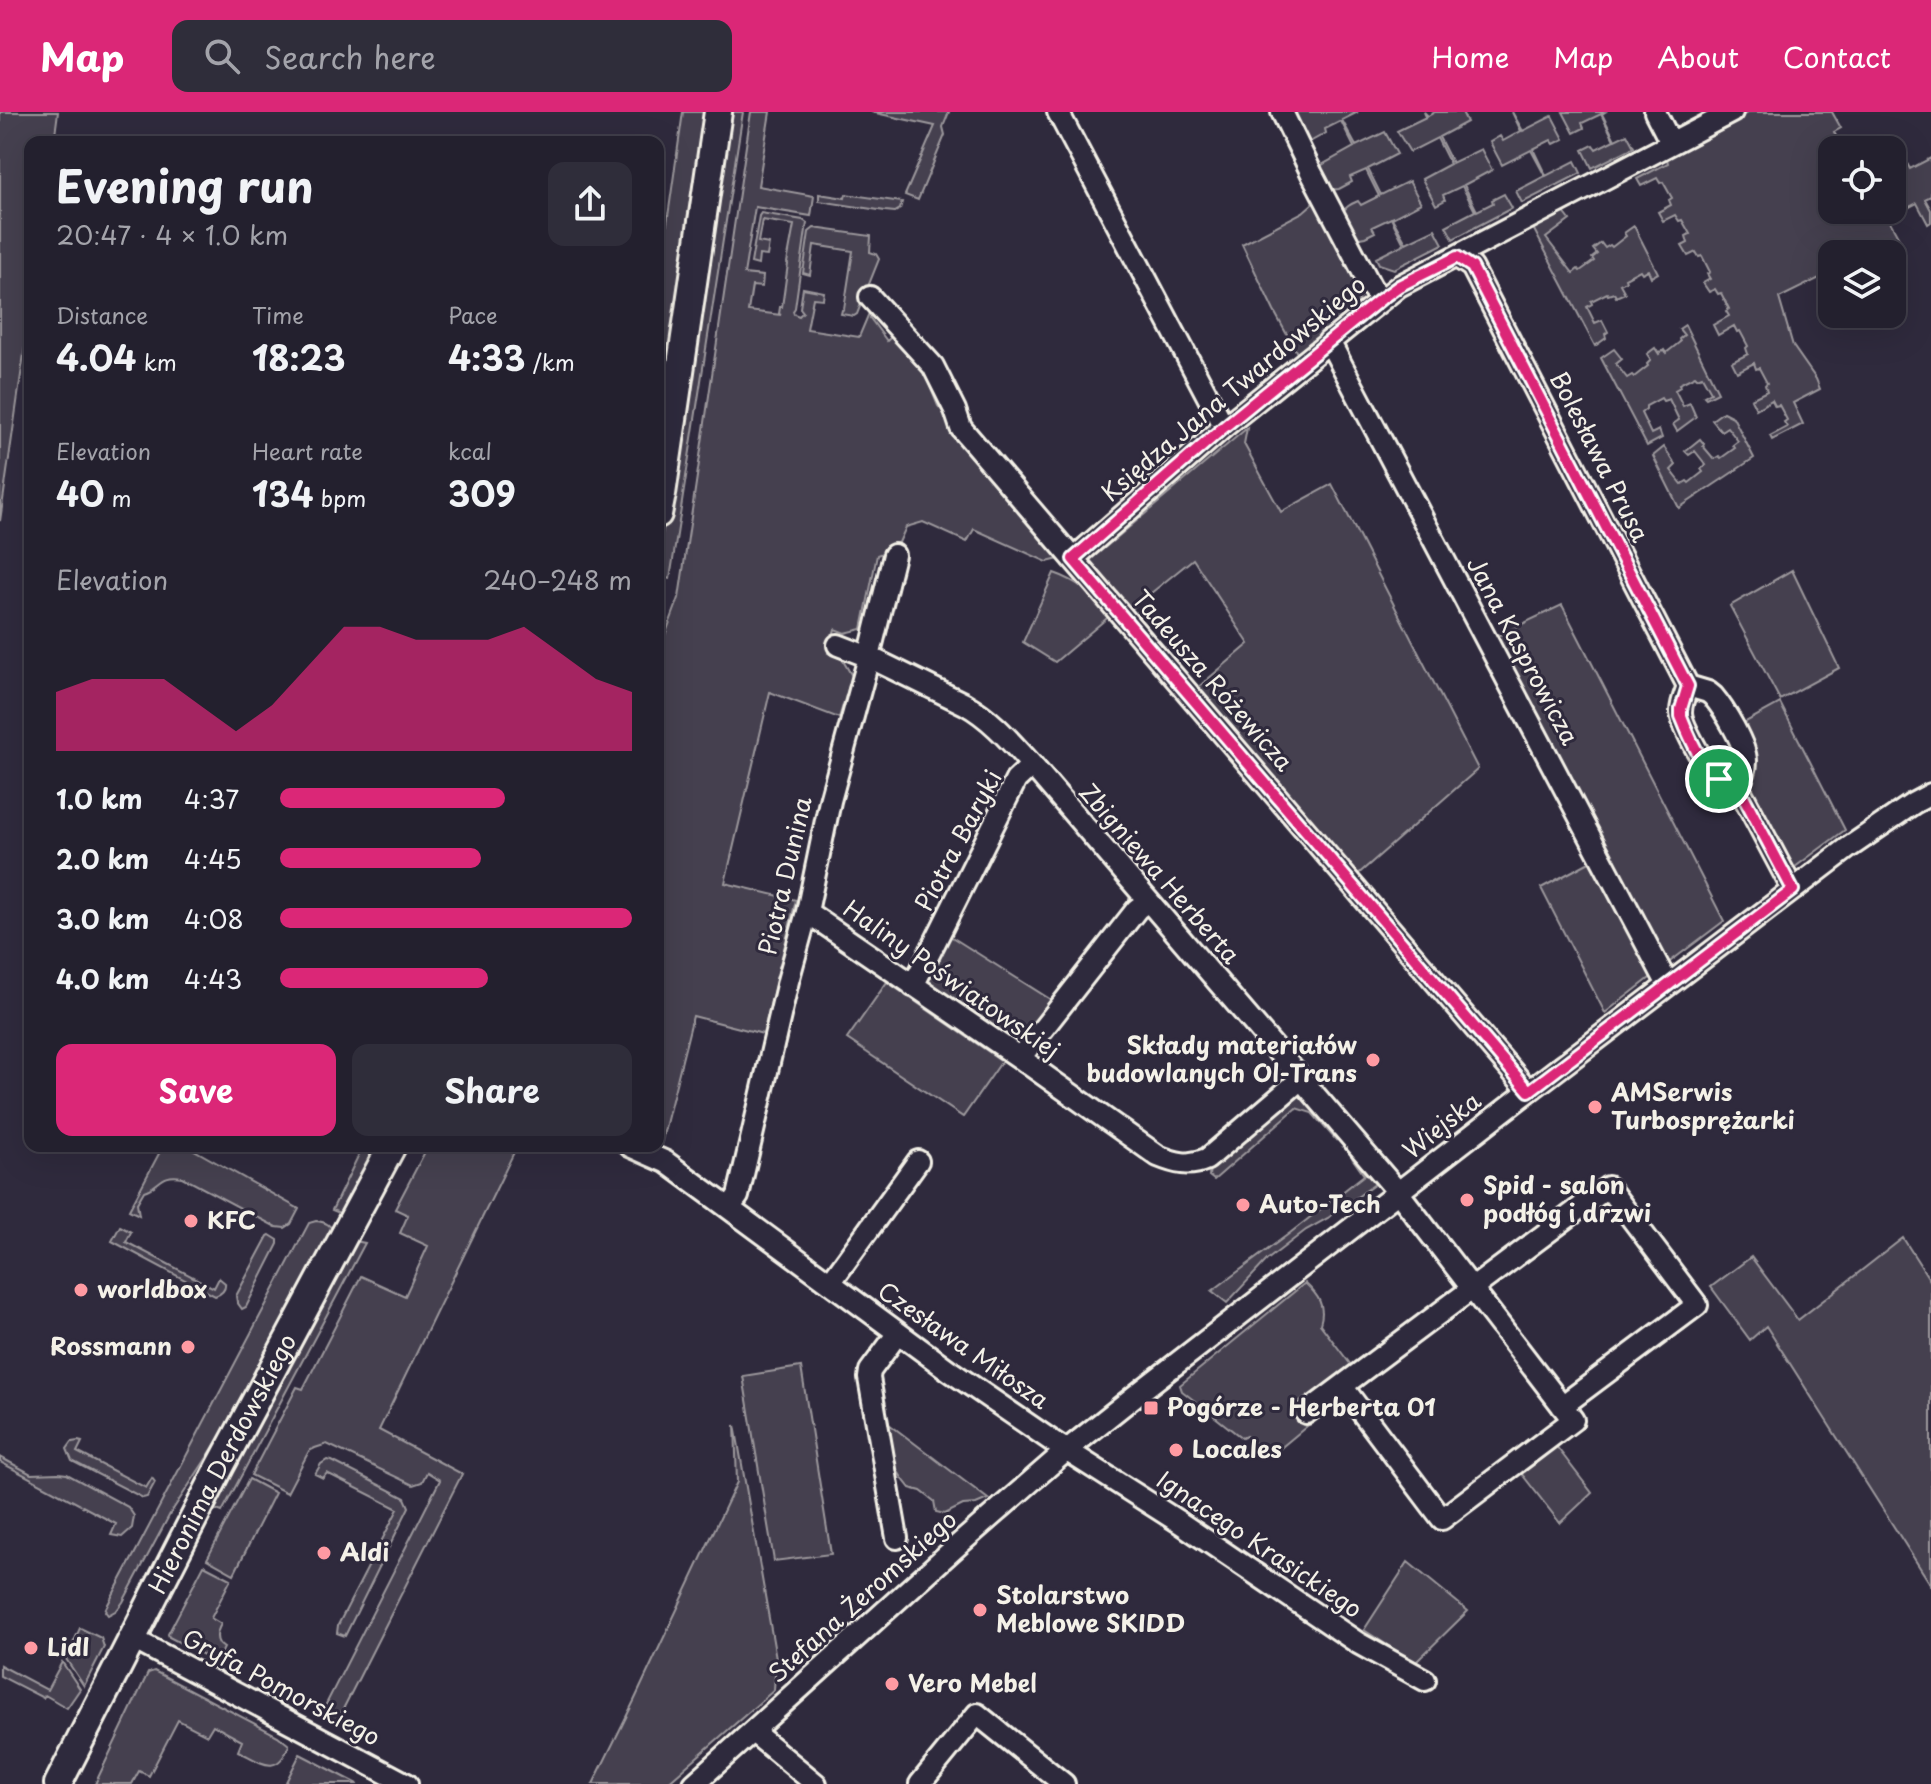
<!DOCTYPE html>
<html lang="en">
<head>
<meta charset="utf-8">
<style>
	body { margin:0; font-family:"Playpen Sans",sans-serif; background:#2f2d3a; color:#f1f3f6; height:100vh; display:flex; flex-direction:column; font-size:30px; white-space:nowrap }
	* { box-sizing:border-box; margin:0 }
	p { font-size:26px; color:#a3a3aa }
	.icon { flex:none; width:44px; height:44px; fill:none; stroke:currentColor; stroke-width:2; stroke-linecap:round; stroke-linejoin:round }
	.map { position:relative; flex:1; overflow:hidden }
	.sheet { position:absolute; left:24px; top:24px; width:640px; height:1016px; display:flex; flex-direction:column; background:#23202e; border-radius:16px; box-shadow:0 8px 32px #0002,0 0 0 2px #403e4a }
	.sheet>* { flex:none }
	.fabs { position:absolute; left:1818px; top:24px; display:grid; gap:16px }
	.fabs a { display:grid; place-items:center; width:88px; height:88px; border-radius:16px; background:#23202e; box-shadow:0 8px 32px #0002,0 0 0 2px #403e4a; font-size:40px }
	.pin { position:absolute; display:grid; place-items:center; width:68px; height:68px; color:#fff; margin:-34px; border:4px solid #fff; border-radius:50%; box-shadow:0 2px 8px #0007 }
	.round { display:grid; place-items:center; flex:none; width:84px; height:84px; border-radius:16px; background:#2f2d3a }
	.summary { display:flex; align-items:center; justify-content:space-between; height:136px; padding:0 32px }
	h1 { font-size:44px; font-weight:700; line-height:60px }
	.stats { display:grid; grid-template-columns:repeat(3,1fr); gap:12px; height:136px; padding:8px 32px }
	.stats div { display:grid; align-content:center }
	.stats b { font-size:34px; font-weight:700 }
	.stats small { font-size:22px; font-weight:400 }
	.stats p { font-size:22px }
	.chart { height:224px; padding:16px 32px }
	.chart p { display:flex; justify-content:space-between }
	.chart svg { width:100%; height:144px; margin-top:8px; fill:#db2777; opacity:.7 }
	.cta { display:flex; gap:16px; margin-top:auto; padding:16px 32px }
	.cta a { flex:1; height:92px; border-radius:16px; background:#db2777; color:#fff; font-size:32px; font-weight:700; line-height:92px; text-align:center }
	.cta a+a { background:#2f2d3a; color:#f1f3f6 }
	ul { padding:0 32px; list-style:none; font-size:26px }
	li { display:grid; grid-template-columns:128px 96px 1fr; align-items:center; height:60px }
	li i { height:20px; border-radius:10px; background:#db2777 }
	header { display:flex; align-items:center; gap:48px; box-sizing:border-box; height:112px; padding:0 40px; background:#db2777; color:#fff }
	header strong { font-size:38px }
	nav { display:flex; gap:44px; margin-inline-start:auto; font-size:28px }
	.search { width:560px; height:72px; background:#2f2d3a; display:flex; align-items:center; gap:20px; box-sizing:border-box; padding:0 28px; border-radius:16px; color:#a3a3aa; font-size:30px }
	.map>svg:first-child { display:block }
</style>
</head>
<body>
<header>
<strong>Map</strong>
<div class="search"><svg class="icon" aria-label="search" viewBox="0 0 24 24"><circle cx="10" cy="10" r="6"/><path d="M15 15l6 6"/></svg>Search here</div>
<nav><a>Home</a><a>Map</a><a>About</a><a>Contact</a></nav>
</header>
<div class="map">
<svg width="1931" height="1672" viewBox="0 0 1931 1672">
	<rect width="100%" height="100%" fill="#2f2a3d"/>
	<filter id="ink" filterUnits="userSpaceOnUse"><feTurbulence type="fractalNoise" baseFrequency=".0125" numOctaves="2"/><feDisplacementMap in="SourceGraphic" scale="16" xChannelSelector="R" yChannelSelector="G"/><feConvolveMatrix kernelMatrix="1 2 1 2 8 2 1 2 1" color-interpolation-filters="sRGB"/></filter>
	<g filter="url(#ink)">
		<path fill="#454050" stroke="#9c989c" stroke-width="2" d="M0,0H58L54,30H30V200L0,409Z
			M683,0H711L658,368V174Z
			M728,0H743L670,467L663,465L658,460V441L679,343Z
			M751,0H770L758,74L814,84L811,104L755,95L744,162L763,164L762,175L752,174L748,199L781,203L779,202L780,195H782L788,152L787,151L794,113L762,108L758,130L769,132L767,144L759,143L758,153L751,151L759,104L761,101L803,108L807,111L795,196L793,199L794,202L799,204L803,200L800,196L803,176L824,180L823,187L813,186L807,217L859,225L872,194H874L870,206L887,229L893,223L926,255L929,272L938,294L1048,422L1063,446L1047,450L974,417L967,430L923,410L906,415L897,435L877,443L862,517L845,521L835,517L828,541L842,547L852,564L839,606L770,580L725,771L796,788L763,922L693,904L661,1032L658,1030V542L679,486Z
			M871,0H949L943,15L945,23L918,88L905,83L935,14Z
			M1294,0H1358L1342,8L1356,34L1385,20L1397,42L1368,57L1381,83L1409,69L1421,91L1392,106L1406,131L1435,117L1443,132L1394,157L1379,152L1376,146L1404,132L1391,106L1372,115L1375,120L1365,125L1354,127L1341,104C1344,95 1351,92 1358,89L1361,93L1379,84L1366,58L1350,65L1352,70L1339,77L1329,78L1321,57L1322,53L1354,35L1341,9L1325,17L1326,21L1308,31L1294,5Z
			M1424,0L1428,4L1435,0H1462L1467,10L1439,25L1452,51L1481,37L1492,58L1464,73L1477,99L1493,91L1492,88L1504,82L1512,96L1453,127L1446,114L1475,99L1462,74L1443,83L1445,88L1436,93L1422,67L1450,52L1437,26L1410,40L1397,19L1426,5Z
			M1512,0L1523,19L1552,4L1564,27L1554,32L1551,28L1533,37L1546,64L1575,49L1581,61L1522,91L1516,79L1545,64L1531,38L1502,53L1490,30L1500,24L1503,29L1521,19Z
			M1563,0H1605L1602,2L1615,28L1627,22L1634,35L1592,56L1583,38L1593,33L1596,37L1614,28L1601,2L1582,11L1584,16L1574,21Z
			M1749,0H1832L1841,16L1834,20L1843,38H1832V98H1892V66L1902,61L1892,39L1899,36L1910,57L1931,46V84L1925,87L1931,98V110L1928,112L1917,91L1888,106L1904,135L1897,138L1892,130L1870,142H1832V160L1779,186L1793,234L1816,267L1820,277L1793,291L1803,312L1772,328L1770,324L1787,315L1784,310L1787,308L1779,293L1775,294L1772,288L1756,297L1751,287L1767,279L1765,273L1767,271L1759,256L1756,257L1754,251L1737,260L1732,250L1748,242L1746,236L1748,234L1740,219L1737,220L1734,214L1718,223L1713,213L1729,204L1726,199L1729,197L1721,181L1718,182L1715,177L1709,180L1703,171L1710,167L1707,162L1710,160L1702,144L1699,145L1696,140L1688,144L1682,134L1688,131L1686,124L1690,122L1682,108L1679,109L1675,103L1663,109L1658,100L1671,93L1669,88L1672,86L1663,70L1660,71L1657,66L1641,74L1637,67L1668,51L1666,43Z
			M819,82L845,86L846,82L902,90L900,97L895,100L885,99L819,89Z
			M1319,86L1360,173V185L1356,196L1297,241L1274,199L1242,132L1303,100Z
			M1563,99L1570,108L1546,126L1573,161L1578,157L1580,159L1594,149L1592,146L1597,142L1593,137L1601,131L1605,136L1610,133L1612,135L1626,124L1624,121L1634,114L1658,161L1651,165L1648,158L1642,161L1640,158L1625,166L1626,169L1620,172L1625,181L1616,185L1614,181L1608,183L1607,181L1591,189L1592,192L1587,195L1595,211L1602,208L1608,220L1605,222L1606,226L1595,234L1532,114Z
			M814,116L871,124L870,140L876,142L879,147L857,202L854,204L841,202L842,198L844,197L853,139L814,133L810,163L803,161L809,120Z
			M1685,213L1718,280L1706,286L1704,284L1711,280L1702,264L1697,266L1695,264L1679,272L1680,275L1675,278L1683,294L1690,291L1696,305L1677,319L1673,312L1679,308L1669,287L1663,289L1661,286L1646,294V297L1641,301L1651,322L1659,318L1662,326L1647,334L1601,246L1614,237L1622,247L1616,252L1627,266L1632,263L1634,265L1648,254L1647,252L1651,248L1647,242L1655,236L1659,242L1664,238L1666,241L1680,230L1679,227L1684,223L1679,217Z
			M1723,300L1733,305L1754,346L1679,396L1653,344L1664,335L1676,353L1671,358L1682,372L1687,369L1689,371L1703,360L1701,357L1706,353L1695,339L1689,343L1685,339L1700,327L1704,332L1703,334L1714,347L1719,344L1721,346L1735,336L1733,333L1738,329L1727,315L1721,319L1712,308Z
			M1247,316L1244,332L1281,400L1332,372L1478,657L1356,764L1196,577L1249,532L1193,447L1129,499L1095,462L1089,449Z
			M1792,458L1839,556L1780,588L1730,494Z
			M1054,461C1078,469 1095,484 1112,502L1055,550L1023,530Z
			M1562,493L1724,809L1667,852L1493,526Z
			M1780,591L1845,718L1791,758L1751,682V661L1740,613Z
			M1595,747L1650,861V866L1605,901L1541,776Z
			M947,822L1056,891C1040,912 1036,927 1006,930L928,872V858Z
			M887,870L1002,949L963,1005L847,927Z
			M1299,984H1307L1339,1023L1336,1028L1312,1001L1296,996L1214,1068L1209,1064L1210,1056L1291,987Z
			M163,1034H187L299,1097L291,1112L285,1116L276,1115L182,1065C160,1061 161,1074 144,1079L137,1091L139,1103L129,1098Z
			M363,1034H384L342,1102L332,1098Z
			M428,1034H517L379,1318L462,1362L336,1611L321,1602L440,1368L427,1360L422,1370L413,1373L327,1332L315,1336L309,1339L287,1381L251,1363L297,1275L303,1277L361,1164L405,1184L428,1134L400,1121L408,1103L395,1097Z
			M1352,1046L1375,1072L1328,1106L1306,1118L1267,1148L1227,1191L1212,1179L1290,1121L1364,1063Z
			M316,1109C327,1110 330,1113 336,1122L252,1272L208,1344L170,1402L123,1490L117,1498L108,1503L105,1499L106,1496L309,1111Z
			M120,1114L131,1120L126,1130L214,1176L219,1166L225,1171C226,1178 221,1182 215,1184L112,1129Z
			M270,1123L278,1128V1132L246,1195L242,1197L237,1190L236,1184L268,1124Z
			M1903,1126L1931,1170V1473L1766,1214L1750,1228L1711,1175L1751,1145L1798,1208Z
			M355,1129L365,1131L222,1400L214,1397L220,1376Z
			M1305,1171C1318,1183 1326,1194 1320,1212L1351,1253L1330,1272L1336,1290L1271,1344L1246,1324L1242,1326L1182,1279L1180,1273Z
			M801,1255L831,1442L774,1449L743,1264Z
			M886,1310L893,1315L988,1387L976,1392L963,1393L945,1402L936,1400L934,1389L921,1379L910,1376L902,1366L891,1348Z
			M735,1313L776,1546L774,1578L666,1672H593L634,1589L737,1370Z
			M78,1329L82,1330L77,1340L146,1376L152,1366L155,1370L147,1385L143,1386L72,1349L67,1337L72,1330Z
			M1556,1334L1592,1381L1560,1411L1521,1361Z
			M0,1345L31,1362L58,1361L67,1362L128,1395L134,1404L132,1416L122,1425L111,1423L116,1412L0,1350Z
			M327,1348L332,1349L405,1386L409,1395L345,1524L337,1521L338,1513L398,1397L327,1361L323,1366L315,1362L321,1352Z
			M249,1367L275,1381L234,1462L207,1447Z
			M1408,1450L1468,1499L1415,1551L1364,1518Z
			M204,1453L231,1467L211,1506L221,1512C216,1521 214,1530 224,1536L217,1550L169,1525L168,1522Z
			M80,1516L101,1526L104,1535L84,1574L66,1547Z
			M62,1550L80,1577L67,1596L45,1583L43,1586L0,1564V1553L47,1578Z
			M154,1559L278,1624L289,1633C277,1666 261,1650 238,1639L242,1629L213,1613L207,1623L178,1608L149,1664L139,1659L132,1672H95L148,1561Z
			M300,1642L358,1672H285Z"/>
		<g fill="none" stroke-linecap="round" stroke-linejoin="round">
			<g stroke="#f4f1e8" stroke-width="26">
				<path id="minor" d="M1058,0L1224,315
					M1282,0L1312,62L1371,175L1381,187
					M1655,0L1671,31
					M1457,145L1472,155L1688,574L1708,580L1713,584C1724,597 1746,633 1746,649C1746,658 1743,666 1738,674L1793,778
					M870,185L933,254L955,298L961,316L1529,979
					M1329,229L1668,873
					M1073,447L1224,315L1399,174L1732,0
					M838,533L869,545L965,592C992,607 1011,630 1032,653L1398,1080L1573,1308L1442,1407L1342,1274
					M1688,574C1685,582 1681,591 1681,600C1681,612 1705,655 1714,663C1722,670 1729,673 1738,674
					M807,800L1020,946L1158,1044C1175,1051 1189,1055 1207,1047L1301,967
					M913,874L1016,668L1032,653
					M1020,946L1137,797L1148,789
					M630,1034L666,1050L950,1259L1055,1331L1179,1410L1358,1531L1425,1568
					M729,1096L738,1084L788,869L807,800L830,689L869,545L894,443
					M830,1171L918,1049
					M1306,1301L1608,1075L1697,1193L1562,1294
					M897,1426L869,1266L870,1259L898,1221
					M131,1526L407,1672
					M753,1620L816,1672
					M694,1672L957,1434L1067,1338L1141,1279L1529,979L1848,736L1914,691L1931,682
					M920,1672L977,1602L1064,1672"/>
			</g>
			<g stroke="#f4f1e8" stroke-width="32">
				<g id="major">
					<path d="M658,402L662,382L718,0"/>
					<path id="s1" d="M58,1672L220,1355L392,1034"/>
				</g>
			</g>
			<use href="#minor" stroke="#2f2a3d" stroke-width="20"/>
			<use href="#major" stroke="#2f2a3d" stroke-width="26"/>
		</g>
	</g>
	<g fill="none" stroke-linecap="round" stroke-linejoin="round" filter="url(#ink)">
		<g stroke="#fff" stroke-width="16">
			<path id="route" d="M1457,145L1472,155L1688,574L1681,597V604C1692,631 1706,669 1738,674L1793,778L1529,979L1073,447L1224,315L1381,187L1399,174Z"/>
		</g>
		<use href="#route" stroke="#db2777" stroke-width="10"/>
	</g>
	<g fill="#ff9aa2" stroke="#2f2a3d" stroke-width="3">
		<circle cx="1373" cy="948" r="8"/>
		<circle cx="1595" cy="995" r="8"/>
		<circle cx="1467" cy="1088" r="8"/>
		<circle cx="1243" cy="1093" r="8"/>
		<circle cx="191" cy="1109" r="8"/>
		<circle cx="81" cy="1178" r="8"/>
		<circle cx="188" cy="1235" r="8"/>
		<rect x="1143" y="1288" width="16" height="16" rx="4"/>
		<circle cx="1176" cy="1338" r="8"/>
		<circle cx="324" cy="1441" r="8"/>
		<circle cx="980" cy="1498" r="8"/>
		<circle cx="31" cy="1536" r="8"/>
		<circle cx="892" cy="1572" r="8"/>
	</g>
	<g text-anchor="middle" stroke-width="6" stroke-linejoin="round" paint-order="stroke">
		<g font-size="24" fill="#f4f1e8" stroke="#2f2a3d">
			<text transform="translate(1234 277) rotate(-40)" y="8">Księdza Jana Twardowskiego</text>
			<text transform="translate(1599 345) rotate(63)" y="8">Bolesława Prusa</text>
			<text transform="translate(1522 539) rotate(62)" y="8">Jana Kasprowicza</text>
			<text transform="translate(1212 569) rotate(49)" y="8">Tadeusza Różewicza</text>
			<text transform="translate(959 729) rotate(-62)" y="8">Piotra Baryki</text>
			<text transform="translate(1159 762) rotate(49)" y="8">Zbigniewa Herberta</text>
			<text transform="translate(786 764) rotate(-77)" y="8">Piotra Dunina</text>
			<text transform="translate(951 868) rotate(35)" y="8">Haliny Poświatowskiej</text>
			<text transform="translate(1442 1014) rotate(-38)" y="8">Wiejska</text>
			<text transform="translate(963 1234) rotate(35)" y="8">Czesława Miłosza</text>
			<text dy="8" stroke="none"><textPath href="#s1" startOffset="360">Hieronima Derdowskiego</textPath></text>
			<text transform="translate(1259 1433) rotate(34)" y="8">Ignacego Krasickiego</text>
			<text transform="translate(863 1485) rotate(-42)" y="8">Stefana Żeromskiego</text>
			<text transform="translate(281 1576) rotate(28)" y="8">Gryfa Pomorskiego</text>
		</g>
		<g font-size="24" font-weight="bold" fill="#f4f1e8" stroke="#2f2a3d" text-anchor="start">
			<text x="1357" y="942" text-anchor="end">Składy materiałów<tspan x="1357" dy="28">budowlanych Ol-Trans</tspan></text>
			<text x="1611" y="989">AMSerwis<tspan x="1611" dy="28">Turbosprężarki</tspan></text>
			<text x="1483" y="1082">Spid - salon<tspan x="1483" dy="28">podłóg i drzwi</tspan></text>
			<text x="1259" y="1101">Auto-Tech</text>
			<text x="207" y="1117">KFC</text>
			<text x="97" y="1186">worldbox</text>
			<text x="172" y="1243" text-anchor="end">Rossmann</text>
			<text x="1167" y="1304">Pogórze - Herberta 01</text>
			<text x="1192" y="1346">Locales</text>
			<text x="340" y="1449">Aldi</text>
			<text x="996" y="1492">Stolarstwo<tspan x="996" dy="28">Meblowe SKIDD</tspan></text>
			<text x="47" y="1544">Lidl</text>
			<text x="908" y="1580">Vero Mebel</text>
		</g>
	</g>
</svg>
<div class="fabs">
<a><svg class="icon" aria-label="locate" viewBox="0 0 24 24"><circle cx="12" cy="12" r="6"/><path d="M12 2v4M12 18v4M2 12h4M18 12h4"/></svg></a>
<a><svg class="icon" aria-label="layers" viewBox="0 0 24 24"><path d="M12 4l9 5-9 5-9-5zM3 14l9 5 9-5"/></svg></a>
</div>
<div class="pin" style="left:1719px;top:667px;background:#1e9e55"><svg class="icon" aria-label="arrive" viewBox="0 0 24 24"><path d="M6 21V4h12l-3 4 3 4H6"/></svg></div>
<section class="sheet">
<div class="summary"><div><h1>Evening run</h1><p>20:47 · 4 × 1.0 km</p></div><a class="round"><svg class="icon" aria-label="share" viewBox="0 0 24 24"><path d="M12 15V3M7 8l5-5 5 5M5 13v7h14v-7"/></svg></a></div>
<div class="stats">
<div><p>Distance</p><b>4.04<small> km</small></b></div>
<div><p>Time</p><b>18:23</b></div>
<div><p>Pace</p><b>4:33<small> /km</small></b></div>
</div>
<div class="stats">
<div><p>Elevation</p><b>40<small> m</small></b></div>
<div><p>Heart rate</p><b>134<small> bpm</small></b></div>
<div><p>kcal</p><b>309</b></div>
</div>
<div class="chart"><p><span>Elevation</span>240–248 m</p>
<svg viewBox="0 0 160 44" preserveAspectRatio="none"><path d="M0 44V26L10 22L20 22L30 22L40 30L50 38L60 30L70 18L80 6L90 6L100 10L110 10L120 10L130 6L140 14L150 22L160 26V44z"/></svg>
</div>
<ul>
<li><b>1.0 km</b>4:37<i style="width:64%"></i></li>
<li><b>2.0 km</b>4:45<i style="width:57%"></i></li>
<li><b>3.0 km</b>4:08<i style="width:100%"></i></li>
<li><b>4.0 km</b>4:43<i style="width:59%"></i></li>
</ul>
<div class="cta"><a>Save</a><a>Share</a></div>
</section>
</div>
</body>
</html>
